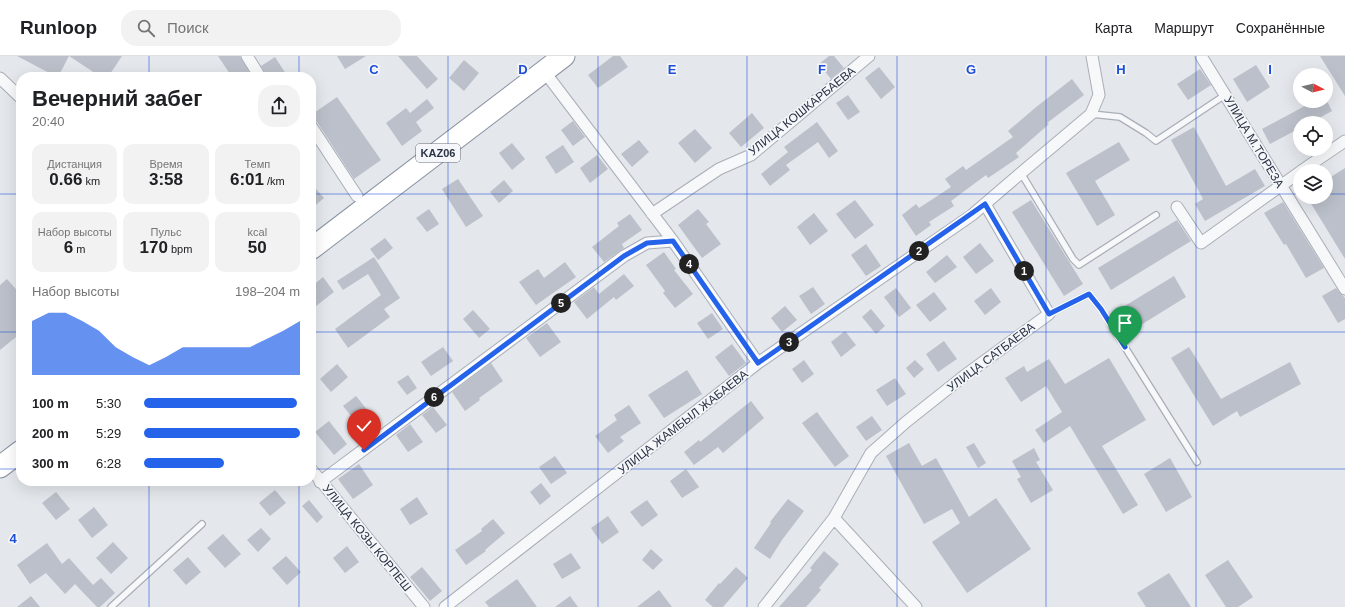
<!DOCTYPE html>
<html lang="ru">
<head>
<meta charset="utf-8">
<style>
	body { margin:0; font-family:Arial,sans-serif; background:#f2f2f2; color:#202124; height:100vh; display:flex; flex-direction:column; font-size:15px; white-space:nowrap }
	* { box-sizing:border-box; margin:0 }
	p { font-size:13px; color:#757577 }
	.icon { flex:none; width:22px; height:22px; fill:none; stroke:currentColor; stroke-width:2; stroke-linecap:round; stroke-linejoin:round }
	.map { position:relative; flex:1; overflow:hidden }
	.panel { position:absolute; left:16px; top:16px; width:300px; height:414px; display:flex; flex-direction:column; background:#fff; border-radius:16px; box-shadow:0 4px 16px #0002 }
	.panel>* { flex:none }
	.needle { width:26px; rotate:97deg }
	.controls { position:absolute; left:1293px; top:12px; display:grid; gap:8px }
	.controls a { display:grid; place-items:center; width:40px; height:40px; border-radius:50%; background:#fff; box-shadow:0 4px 16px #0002; font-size:20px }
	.pin { position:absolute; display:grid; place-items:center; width:34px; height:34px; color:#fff; margin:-41px -17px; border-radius:50% 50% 50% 0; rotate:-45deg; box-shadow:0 0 4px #0007 }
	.pin .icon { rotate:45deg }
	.km { position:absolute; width:20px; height:20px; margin:-10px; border-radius:50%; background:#222; color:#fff; font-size:11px; line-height:20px; text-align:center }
	.round { display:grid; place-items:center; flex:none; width:42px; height:42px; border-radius:16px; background:#f2f2f2 }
	.headline { display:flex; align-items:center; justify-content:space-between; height:68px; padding:0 16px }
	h1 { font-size:22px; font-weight:600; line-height:30px }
	.metrics { display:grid; grid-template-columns:repeat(3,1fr); gap:6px; height:68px; padding:4px 16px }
	.metrics div { display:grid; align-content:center; border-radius:10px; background:#f2f2f2; text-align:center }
	.metrics b { font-size:17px; font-weight:600 }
	.metrics small { font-size:11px; font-weight:400 }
	.metrics p { font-size:11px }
	.chart { height:112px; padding:8px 16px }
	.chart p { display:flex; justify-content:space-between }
	.chart svg { width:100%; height:72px; margin-top:4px; fill:#2563eb; opacity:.7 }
	ul { padding:0 16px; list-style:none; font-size:13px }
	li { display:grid; grid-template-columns:64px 48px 1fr; align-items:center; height:30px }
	li i { height:10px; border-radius:5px; background:#2563eb }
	header { display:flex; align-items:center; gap:24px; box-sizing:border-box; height:56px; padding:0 20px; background:#fff; border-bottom:1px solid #e0e0e0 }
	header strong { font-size:19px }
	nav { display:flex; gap:22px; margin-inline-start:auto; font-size:14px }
	.search { width:280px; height:36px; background:#f2f2f2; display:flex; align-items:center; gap:10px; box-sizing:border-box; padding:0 14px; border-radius:16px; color:#757577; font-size:15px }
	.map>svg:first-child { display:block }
</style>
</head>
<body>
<header>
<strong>Runloop</strong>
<div class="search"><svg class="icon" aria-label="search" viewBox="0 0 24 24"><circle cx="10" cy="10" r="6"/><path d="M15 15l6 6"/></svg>Поиск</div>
<nav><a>Карта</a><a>Маршрут</a><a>Сохранённые</a></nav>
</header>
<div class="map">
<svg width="1345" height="551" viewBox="0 0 1345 551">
	<rect width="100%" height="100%" fill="#e4e7ec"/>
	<path fill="#bbc0ca" d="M17,0H122L108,21H101L69,0L58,21H57Z
		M218,0H240L252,21H232Z
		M337,0H366L345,13Z
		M398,0H417L438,23L427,33Z
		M613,0H620L628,11L598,32L588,19Z
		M829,0H834L844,12L831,23L819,8Z
		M1320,0H1345V40Z
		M275,1L288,21H267L261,10Z
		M464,4L479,17L464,35L449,22Z
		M1256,9L1270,31L1247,46L1233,23Z
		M879,11L895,31L881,43L865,22Z
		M1200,13L1211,29L1188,44L1177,28Z
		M1072,23L1084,39L1047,67L1049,68L1016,97L1019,101L988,122L986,119L951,145L954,150L929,166L931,169L916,180L902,159L916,148L919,152L951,131L945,123L963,110L966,114L1013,81L1008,75L1035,52Z
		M848,39L860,56L848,64L836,47Z
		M337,41L381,104L354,123L317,66L311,63V59Z
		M427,43L434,52L416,66L422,75L402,90L386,67L406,52L410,57Z
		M1314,45H1327L1332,55L1310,67H1300V72L1270,88L1262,73Z
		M752,57L764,72L741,91L729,77Z
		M573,65L585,81L573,90L561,74Z
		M817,66L838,95L829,102L818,86L786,109L790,114L770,130L761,118L788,96L784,91Z
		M1194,71L1226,130L1255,113L1265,130L1205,165L1195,148L1203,143L1171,84Z
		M695,73L712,92L695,107L678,87Z
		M639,84L649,96L632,111L621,98Z
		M1119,86L1130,104L1095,125L1115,159L1097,170L1066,117Z
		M512,87L525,103L512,114L499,97Z
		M563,89L574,106L556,118L545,101Z
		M597,99L608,113L590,127L580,112Z
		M1345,112V203L1307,141H1326V124Z
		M458,123L483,160L466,171L442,133Z
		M504,124L513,135L499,147L490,136Z
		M311,127L324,142L311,153Z
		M855,144L874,169L855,183L836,158Z
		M1031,144L1083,228L1064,240L1012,156Z
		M1283,146L1324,212L1306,222L1286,188L1284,189L1264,157Z
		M429,153L439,168L427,176L416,162Z
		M698,153L709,166L706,168L721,188L702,202L678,169Z
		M814,157L828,175L810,189L797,171Z
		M630,158L642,174L622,188L624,192L604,206L592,191L619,170L617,167Z
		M1177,164L1191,185L1111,234L1098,212Z
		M385,182L393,192L378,204L370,193Z
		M980,187L994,205L976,218L963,201Z
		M866,188L881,210L866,220L851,199Z
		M664,196L676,213L674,214L693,238L675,252L663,237L665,235L646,209Z
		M947,199L957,211L935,227L926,216Z
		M374,201L400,242L384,253L390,261L348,292L335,273L381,239L368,218L343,234L337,225Z
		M565,206L576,221L536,249L519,226L538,213L544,222Z
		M624,218L634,230L616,244L614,241L587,263L574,246L594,231L599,238Z
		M1174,220L1186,241L1136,272L1123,251Z
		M323,221L334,236L311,254V231Z
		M7,223L21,239V277L0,294V229Z
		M813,231L825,248L811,258L799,240Z
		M896,232L911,252L899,261L884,241Z
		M991,232L1001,246L985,259L974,245Z
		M1336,232L1345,242V263L1338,267L1322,240Z
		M934,236L947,253L930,266L916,249Z
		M785,250L797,264L782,276L771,262Z
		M871,253L885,270L876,278L862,261Z
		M473,254L490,273L479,282L463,263Z
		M712,257L723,273L708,283L697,267Z
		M547,267L561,286L540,301L526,282Z
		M845,275L856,289L841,301L831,286Z
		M944,285L957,303L938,316L926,298Z
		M732,288L746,307L729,320L715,301Z
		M443,291L453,305L431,320L421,306Z
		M1189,291L1221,343L1290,306L1301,328L1240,361L1237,355L1213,370L1171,302Z
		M1109,302L1146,364L1102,390L1138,449L1123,458L1070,370L1044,387L1035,374L1062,356L1046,330L1021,346L1005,322L1024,310L1027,316L1049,303L1065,328Z
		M804,304L814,318L802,327L792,313Z
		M915,304L924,313L914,322L906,312Z
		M491,307L503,325L479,342L480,344L465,355L452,336Z
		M337,308L348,321L331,336L320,323Z
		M687,314L702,338L664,362L648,339Z
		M408,319L417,332L407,339L397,326Z
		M895,322L906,338L887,350L876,334Z
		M356,340L373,361L360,371L343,350Z
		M751,345L764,362L723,397L718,391L694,409L684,396L699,384L700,386Z
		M629,349L641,367L620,381L624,385L608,397L595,380L617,364L614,359Z
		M433,351L447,369L436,377L422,359Z
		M817,356L849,400L835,411L802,367Z
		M872,360L882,374L866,385L856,371Z
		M329,365L347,388L334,399L315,376Z
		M410,368L423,386L408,396L396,379Z
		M909,387L922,410L936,402L969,461L996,442L1031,493L967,537L932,486L960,467L952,453L924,468L886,400Z
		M974,387L986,407L978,412L966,391Z
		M1034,392L1040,404L1036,406L1053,434L1031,447L1017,423L1021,421L1012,405Z
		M555,400L567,417L551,428L539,411Z
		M1170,402L1192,441L1166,456L1144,418Z
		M359,408L373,429L353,443L338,423Z
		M686,413L699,431L682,442L670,425Z
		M541,427L551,440L540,449L530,436Z
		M275,434L286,447L270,460L259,447Z
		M56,436L70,453L56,464L42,447Z
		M417,441L428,458L410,469L400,453Z
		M788,443L804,455L782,484L770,503L754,492L771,467L770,466Z
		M309,444L323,461L317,467L302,450Z
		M647,444L658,459L642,471L630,456Z
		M94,451L108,469L92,482L78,464Z
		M608,460L619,476L602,488L591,472Z
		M493,463L505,477L485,494L486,495L466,509L455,494L482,475L481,473Z
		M261,472L271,483L258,496L247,484Z
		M223,478L241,498L225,512L207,492Z
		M113,486L128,502L111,518L96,502Z
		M47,487L62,508L69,502L93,529L101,522L115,537L100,551H97L75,528L65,538L46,517L30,528L17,509Z
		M347,490L359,506L345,517L333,502Z
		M651,493L663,504L653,514L642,504Z
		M824,495L839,508L819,532L821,534L806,551H779L812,514L810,512Z
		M571,497L581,512L562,523L553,508Z
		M286,500L301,516L287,529L272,512Z
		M188,501L201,516L186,529L173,514Z
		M1228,504L1253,541L1238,551H1226L1205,519Z
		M422,511L442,535L430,545L410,521Z
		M736,511L748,522L723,551H713L705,544L719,527L720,528Z
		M1169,517L1191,551H1146L1137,537Z
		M517,523L537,551H489L485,546Z
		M659,534L672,551H637Z
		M31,540L40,551H17Z
		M570,540L578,551H555Z"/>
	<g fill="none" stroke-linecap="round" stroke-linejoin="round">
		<g stroke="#a9aeb7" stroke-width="8">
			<path id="lane" d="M1091,58L1120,61L1146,77L1156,85L1225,39
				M1021,117L1073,203L1079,209L1156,159
				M1049,258L1089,238L1101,253L1197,406
				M111,551L202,468"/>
		</g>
		<g stroke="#a9aeb7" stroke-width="13">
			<path id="street" d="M247,0L260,21
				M1201,0L1345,233
				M544,15L673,185L758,307
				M0,22L21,42
				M311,70L357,140
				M1301,115L1345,85
				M1177,151L1201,187L1300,116
				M652,158L719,113L751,99L869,0
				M311,413L424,551
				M320,426L624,200L647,187L673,185
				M834,462L916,551
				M445,551L758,307L972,159L1021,117L1091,58L1099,39L1092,0
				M764,551L834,462L871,397L906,366L964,320L1049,258L985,148"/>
		</g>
		<g stroke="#8b94a3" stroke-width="23">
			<path id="highway" d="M311,193L564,0
				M0,411L21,395"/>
		</g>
		<use href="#lane" stroke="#f7f8fa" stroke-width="5.5"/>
		<use href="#street" stroke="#f7f8fa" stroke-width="11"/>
		<use href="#highway" stroke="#fff" stroke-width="21"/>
	</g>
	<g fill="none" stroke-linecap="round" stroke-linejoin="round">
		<g stroke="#fff" stroke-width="8">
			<path id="route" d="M364,394L624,200L647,187L673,185L758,307L985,148L1049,258L1089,238L1101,253L1125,291"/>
		</g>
		<use href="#route" stroke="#2563eb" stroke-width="5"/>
	</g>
	<path fill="none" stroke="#1d4ed8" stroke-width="1" stroke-opacity="0.55" d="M149,0V21M299,0V21M448,0V551M598,0V551M747,0V551M897,0V551M1046,0V551M1196,0V551M0,138H21M311,138H1300M1326,138H1345M0,276H21M311,276H1345M0,413H21M311,413H1345M149,425V551M299,425V551"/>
	<g text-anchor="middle" stroke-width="3.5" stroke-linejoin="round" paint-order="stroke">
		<rect fill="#f4f6f9" stroke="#676e7b" stroke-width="1" x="416" y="88" width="44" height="18" rx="3"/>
		<g font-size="11" font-weight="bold" fill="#2b3445">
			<text x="438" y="101">KАZ06</text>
		</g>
		<g font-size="12" fill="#2b3445" stroke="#f4f6f9">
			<text transform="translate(802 55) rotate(-39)" y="4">УЛИЦА КОШКАРБАЕВА</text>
			<text transform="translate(1254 86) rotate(59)" y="4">УЛИЦА М.ТОРЕЗА</text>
			<text transform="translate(991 301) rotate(-37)" y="4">УЛИЦА САТБАЕВА</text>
			<text transform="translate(683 366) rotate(-38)" y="4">УЛИЦА ЖАМБЫЛ ЖАБАЕВА</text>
			<text transform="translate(367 482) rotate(51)" y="4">УЛИЦА КОЗЫ КОРПЕШ</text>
		</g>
	</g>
	<g font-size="13" text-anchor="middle" font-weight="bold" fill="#1d4ed8" stroke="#f4f6f9" stroke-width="3.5" stroke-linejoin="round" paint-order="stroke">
		<text x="374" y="18">C</text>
		<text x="523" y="18">D</text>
		<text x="672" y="18">E</text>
		<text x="822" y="18">F</text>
		<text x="971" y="18">G</text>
		<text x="1121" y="18">H</text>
		<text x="1270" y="18">I</text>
		<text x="13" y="487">4</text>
	</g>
</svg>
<div class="controls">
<a><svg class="needle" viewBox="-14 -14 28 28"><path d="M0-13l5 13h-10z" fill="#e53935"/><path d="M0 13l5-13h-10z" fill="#757577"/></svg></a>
<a><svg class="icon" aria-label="locate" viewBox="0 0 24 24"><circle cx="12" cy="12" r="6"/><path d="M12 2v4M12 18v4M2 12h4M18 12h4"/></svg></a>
<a><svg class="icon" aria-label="layers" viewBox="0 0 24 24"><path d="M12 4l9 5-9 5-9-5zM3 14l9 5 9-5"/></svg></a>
</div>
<div class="pin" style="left:1125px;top:291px;background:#1e9e55"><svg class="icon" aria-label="arrive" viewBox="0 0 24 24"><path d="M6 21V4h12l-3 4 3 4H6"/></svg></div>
<div class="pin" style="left:364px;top:394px;background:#d93025"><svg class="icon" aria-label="check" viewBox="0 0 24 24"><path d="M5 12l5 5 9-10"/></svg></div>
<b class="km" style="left:1024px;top:215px">1</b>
<b class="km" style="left:919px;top:195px">2</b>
<b class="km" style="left:789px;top:286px">3</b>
<b class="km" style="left:689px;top:208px">4</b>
<b class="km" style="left:561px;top:247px">5</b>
<b class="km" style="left:434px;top:341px">6</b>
<section class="panel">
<div class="headline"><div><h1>Вечерний забег</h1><p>20:40</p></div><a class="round"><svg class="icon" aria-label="share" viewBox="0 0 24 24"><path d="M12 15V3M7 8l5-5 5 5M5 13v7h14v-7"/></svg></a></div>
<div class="metrics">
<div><p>Дистанция</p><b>0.66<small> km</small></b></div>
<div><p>Время</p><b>3:58</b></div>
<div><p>Темп</p><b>6:01<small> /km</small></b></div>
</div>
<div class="metrics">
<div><p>Набор высоты</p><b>6<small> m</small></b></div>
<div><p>Пульс</p><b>170<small> bpm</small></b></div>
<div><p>kcal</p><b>50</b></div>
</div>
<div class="chart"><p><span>Набор высоты</span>198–204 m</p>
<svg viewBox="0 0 160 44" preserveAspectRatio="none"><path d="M0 44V11L10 6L20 6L30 11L40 17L50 27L60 33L70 38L80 33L90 27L100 27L110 27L120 27L130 27L140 22L150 17L160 11V44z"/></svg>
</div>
<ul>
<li><b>100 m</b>5:30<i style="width:98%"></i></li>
<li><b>200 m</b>5:29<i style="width:100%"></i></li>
<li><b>300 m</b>6:28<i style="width:51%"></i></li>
</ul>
</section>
</div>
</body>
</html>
